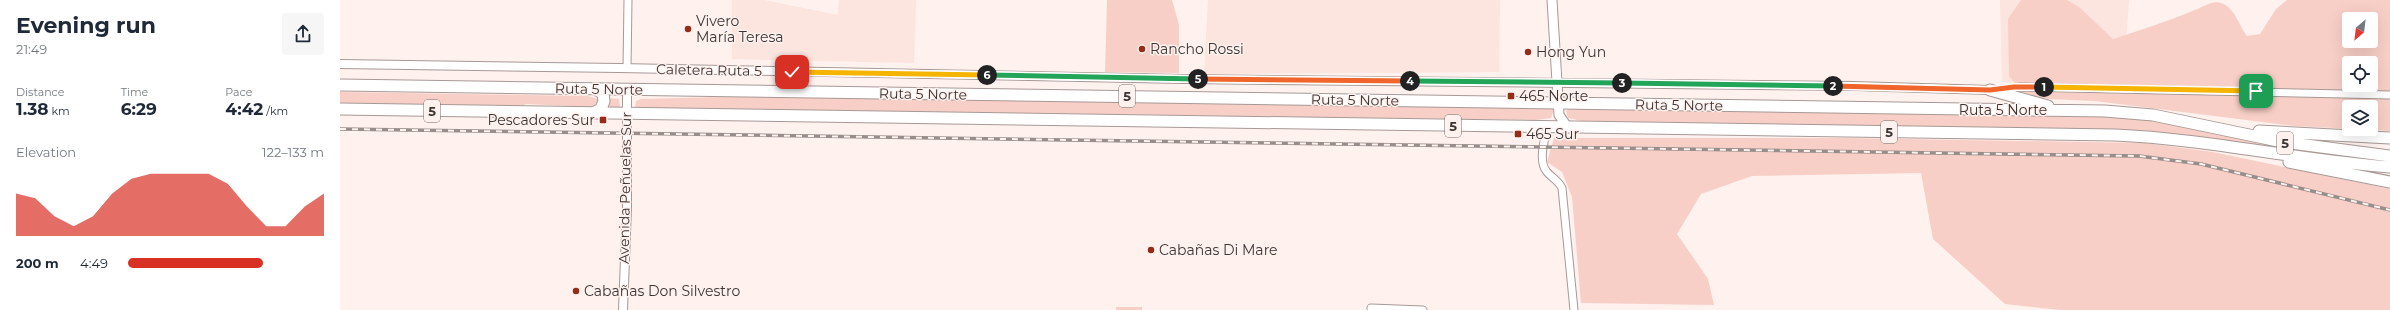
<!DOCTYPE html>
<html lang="en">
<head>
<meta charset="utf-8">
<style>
	body { margin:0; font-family:Montserrat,sans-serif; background:#f6f6f7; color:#1f2937; height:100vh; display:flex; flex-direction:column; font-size:15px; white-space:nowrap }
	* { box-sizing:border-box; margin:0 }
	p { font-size:13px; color:#747a83 }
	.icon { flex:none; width:22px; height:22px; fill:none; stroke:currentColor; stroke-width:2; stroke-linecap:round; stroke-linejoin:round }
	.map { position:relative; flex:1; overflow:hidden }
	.sheet { display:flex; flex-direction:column; background:#fff; width:340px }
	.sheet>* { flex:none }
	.needle { width:26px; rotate:208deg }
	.buttons { position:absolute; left:2002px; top:12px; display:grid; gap:8px }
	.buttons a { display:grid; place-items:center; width:36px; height:36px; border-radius:4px; background:#fff; box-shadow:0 4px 16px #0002; font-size:20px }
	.pin { position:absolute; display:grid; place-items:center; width:34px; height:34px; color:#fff; margin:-17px; border-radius:8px; box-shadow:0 2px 6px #0006 }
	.km { position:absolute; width:20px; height:20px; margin:-10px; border-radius:50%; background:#222; color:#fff; font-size:11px; line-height:20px; text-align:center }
	.round { display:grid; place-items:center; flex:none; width:42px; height:42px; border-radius:4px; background:#f6f6f7 }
	.head { display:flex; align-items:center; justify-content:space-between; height:68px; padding:0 16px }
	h1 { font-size:22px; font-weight:700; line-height:30px }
	.stats { display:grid; grid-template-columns:repeat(3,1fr); gap:6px; height:68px; padding:4px 16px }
	.stats div { display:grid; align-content:center }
	.stats b { font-size:17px; font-weight:700 }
	.stats small { font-size:11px; font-weight:400 }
	.stats p { font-size:11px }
	.chart { height:112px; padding:8px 16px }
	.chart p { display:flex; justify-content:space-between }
	.chart svg { width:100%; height:72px; margin-top:4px; fill:#d93025; opacity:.7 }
	ul { padding:0 16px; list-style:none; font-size:13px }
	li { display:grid; grid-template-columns:64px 48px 1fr; align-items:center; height:30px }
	li i { height:10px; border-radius:5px; background:#d93025 }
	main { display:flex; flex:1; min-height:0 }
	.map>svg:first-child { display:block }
</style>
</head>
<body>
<main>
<section class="sheet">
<div class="head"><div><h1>Evening run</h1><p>21:49</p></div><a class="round"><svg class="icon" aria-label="share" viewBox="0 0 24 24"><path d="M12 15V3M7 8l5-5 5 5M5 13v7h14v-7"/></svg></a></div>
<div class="stats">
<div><p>Distance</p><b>1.38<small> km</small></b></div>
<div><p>Time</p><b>6:29</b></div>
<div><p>Pace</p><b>4:42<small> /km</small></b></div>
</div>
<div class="chart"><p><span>Elevation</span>122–133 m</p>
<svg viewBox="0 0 160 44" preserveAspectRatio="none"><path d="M0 44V18L10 21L20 32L30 38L40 32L50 18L60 9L70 6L80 6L90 6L100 6L110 12L120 26L130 38L140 38L150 26L160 18V44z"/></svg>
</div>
<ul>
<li><b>200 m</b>4:49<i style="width:69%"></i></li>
</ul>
</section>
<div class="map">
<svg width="2050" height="310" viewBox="0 0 2050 310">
	<rect width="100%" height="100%" fill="#fef1ee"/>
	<path fill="#fce4df" d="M392,0H424L498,15L499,0H576L574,63L392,59Z
		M868,0H1160L1159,72L864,74Z
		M1660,0H1789L1783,84L1662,82Z"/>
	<path fill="#f8cfc6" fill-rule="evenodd" d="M767,0H832L839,25V73L765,72Z
		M1681,0H1727L1739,7L1773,39C1801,30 1828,21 1855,10C1863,7 1873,0 1881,3C1895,8 1898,24 1907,36L1920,34L1936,9L1947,0H2050V131L1955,126L1755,101L1708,99L1683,93L1669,76L1668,19ZM2009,19H2031V41H2009ZM2009,63H2031V85H2009ZM2009,107H2031V129H2009Z
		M0,92L247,96L259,99L258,105L252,107L185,104L184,106L0,104Z
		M420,96L1215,107L1211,118L1196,120L295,108L296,101L301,99Z
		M268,98L279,99L280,106L278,108H266Z
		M1232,107L1757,116L1814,120L1970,152L1966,154L1835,134L1780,130L1247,122L1228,118L1226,111Z
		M1214,138H1508L1805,143L1873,152L2050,189V310H1720L1665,304L1593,239L1581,173L1412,176L1361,194L1337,234L1368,279L1374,305L1241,303L1232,197L1222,172L1207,162Z
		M776,307H802V310H776Z"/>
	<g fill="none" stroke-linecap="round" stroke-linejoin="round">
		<g stroke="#a79996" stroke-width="9">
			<path id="minor" d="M287,68L288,0
				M1655,90L1681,87L2050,95
				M1208,128C1204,139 1198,162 1207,172C1212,178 1218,180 1222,188L1234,310
				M1031,308L1083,310"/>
		</g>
		<g stroke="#a79996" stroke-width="10">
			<path id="tertiary" d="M0,64L279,68L843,79L1514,86L1650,90
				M283,310L287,208V89"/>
		</g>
		<g stroke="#a79996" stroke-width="11">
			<path id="secondary" d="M1212,0L1219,115L1228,128"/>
		</g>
		<g stroke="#a79996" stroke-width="13">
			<path id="trunk" d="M0,85L1765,111L1813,115L1943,142L2050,156
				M1650,90L1708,106
				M0,109L1775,135C1867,139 1958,160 2050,167
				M251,114L261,109L264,101L263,94L256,89
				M1919,131L2050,138
				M1949,162L2050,182"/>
		</g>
		<use href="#minor" stroke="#fff" stroke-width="7"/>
		<use href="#tertiary" stroke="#fff" stroke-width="8"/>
		<use href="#secondary" stroke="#fff" stroke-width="9"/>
		<use href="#trunk" stroke="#fff" stroke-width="11"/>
		<g stroke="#978d8b" stroke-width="3.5">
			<path id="rail" d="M0,129L1799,156L1861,164L2050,210"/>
		</g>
		<use href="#rail" stroke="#fef1ee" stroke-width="2" stroke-dasharray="6" stroke-linecap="butt"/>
	</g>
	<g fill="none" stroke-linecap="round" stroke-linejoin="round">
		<g stroke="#fff" stroke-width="8">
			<path id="split-1" d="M1704,87L1916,91"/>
		</g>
		<g stroke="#fff" stroke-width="8">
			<path id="split-2" d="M1493,86L1650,90L1674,87H1704"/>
		</g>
		<g stroke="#fff" stroke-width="8">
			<path id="split-3" d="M1282,83L1493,86"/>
		</g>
		<g stroke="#fff" stroke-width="8">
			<path id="split-4" d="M1070,81L1282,83"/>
		</g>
		<g stroke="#fff" stroke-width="8">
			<path id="split-5" d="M858,79L1070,81"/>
		</g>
		<g stroke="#fff" stroke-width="8">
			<path id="split-6" d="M647,75L858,79"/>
		</g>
		<g stroke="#fff" stroke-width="8">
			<path id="split-7" d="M452,72L647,75"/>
		</g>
		<use href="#split-1" stroke="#f5b400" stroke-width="5"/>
		<use href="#split-2" stroke="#f0652b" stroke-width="5"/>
		<use href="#split-3" stroke="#22a559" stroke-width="5"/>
		<use href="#split-4" stroke="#22a559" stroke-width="5"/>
		<use href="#split-5" stroke="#f0652b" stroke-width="5"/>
		<use href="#split-6" stroke="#22a559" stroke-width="5"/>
		<use href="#split-7" stroke="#f5b400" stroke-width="5"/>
	</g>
	<g fill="#952c17" stroke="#fef1ee" stroke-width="1.5">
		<circle cx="348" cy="29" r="4"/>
		<circle cx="802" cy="49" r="4"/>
		<circle cx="1188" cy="52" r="4"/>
		<rect x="1167" y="92" width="8" height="8" rx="2"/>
		<rect x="259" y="116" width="8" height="8" rx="2"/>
		<rect x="1174" y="130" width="8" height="8" rx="2"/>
		<circle cx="811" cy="250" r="4"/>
		<circle cx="236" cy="291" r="4"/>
	</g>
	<g text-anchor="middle" stroke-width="3" stroke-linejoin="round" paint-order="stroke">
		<g fill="#fef1ee" stroke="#766d6c" stroke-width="1">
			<rect x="779" y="85" width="16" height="22" rx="3"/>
			<rect x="84" y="100" width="16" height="22" rx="3"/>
			<rect x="1105" y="115" width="16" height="22" rx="3"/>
			<rect x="1541" y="121" width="16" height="22" rx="3"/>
			<rect x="1937" y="132" width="16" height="22" rx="3"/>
		</g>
		<g font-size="13" font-weight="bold" fill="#3b3534">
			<text x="787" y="101">5</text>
			<text x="92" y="116">5</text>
			<text x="1113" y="131">5</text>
			<text x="1549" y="137">5</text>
			<text x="1945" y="148">5</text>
		</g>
		<g font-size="14" fill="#3b3534" stroke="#fef1ee" text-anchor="start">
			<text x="356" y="26">Vivero<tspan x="356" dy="16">María Teresa</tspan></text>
			<text x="810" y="54">Rancho Rossi</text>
			<text x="1196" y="57">Hong Yun</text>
			<text x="1179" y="101">465 Norte</text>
			<text x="255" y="125" text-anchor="end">Pescadores Sur</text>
			<text x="1186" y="139">465 Sur</text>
			<text x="819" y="255">Cabañas Di Mare</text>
			<text x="244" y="296">Cabañas Don Silvestro</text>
		</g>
		<g font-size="14" fill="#3b3534" stroke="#fef1ee">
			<text transform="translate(369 70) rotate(1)" y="5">Caletera Ruta 5</text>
			<text transform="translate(259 89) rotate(1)" y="5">Ruta 5 Norte</text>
			<text transform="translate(583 94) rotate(1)" y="5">Ruta 5 Norte</text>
			<text transform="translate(1015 100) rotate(1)" y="5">Ruta 5 Norte</text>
			<text transform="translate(1339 105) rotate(1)" y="5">Ruta 5 Norte</text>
			<text x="1663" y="115">Ruta 5 Norte</text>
			<text transform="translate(285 188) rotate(-89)" y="5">Avenida Peñuelas Sur</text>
		</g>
	</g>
</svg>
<div class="buttons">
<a><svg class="needle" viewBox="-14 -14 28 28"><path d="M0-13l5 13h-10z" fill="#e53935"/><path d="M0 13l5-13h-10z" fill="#747a83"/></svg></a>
<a><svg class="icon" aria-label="locate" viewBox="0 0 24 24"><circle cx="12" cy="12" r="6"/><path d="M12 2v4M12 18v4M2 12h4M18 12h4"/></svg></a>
<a><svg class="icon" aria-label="layers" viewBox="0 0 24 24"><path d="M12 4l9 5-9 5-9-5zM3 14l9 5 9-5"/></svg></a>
</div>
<div class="pin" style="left:1916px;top:91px;background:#1e9e55"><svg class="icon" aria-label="arrive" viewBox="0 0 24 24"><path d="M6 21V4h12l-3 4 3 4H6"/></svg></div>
<div class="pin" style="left:452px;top:72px;background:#d93025"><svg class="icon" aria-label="check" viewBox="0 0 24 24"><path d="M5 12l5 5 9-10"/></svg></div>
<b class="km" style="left:1704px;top:87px">1</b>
<b class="km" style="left:1493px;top:86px">2</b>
<b class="km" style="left:1282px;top:83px">3</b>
<b class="km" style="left:1070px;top:81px">4</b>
<b class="km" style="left:858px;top:79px">5</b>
<b class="km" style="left:647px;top:75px">6</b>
</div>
</main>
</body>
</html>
